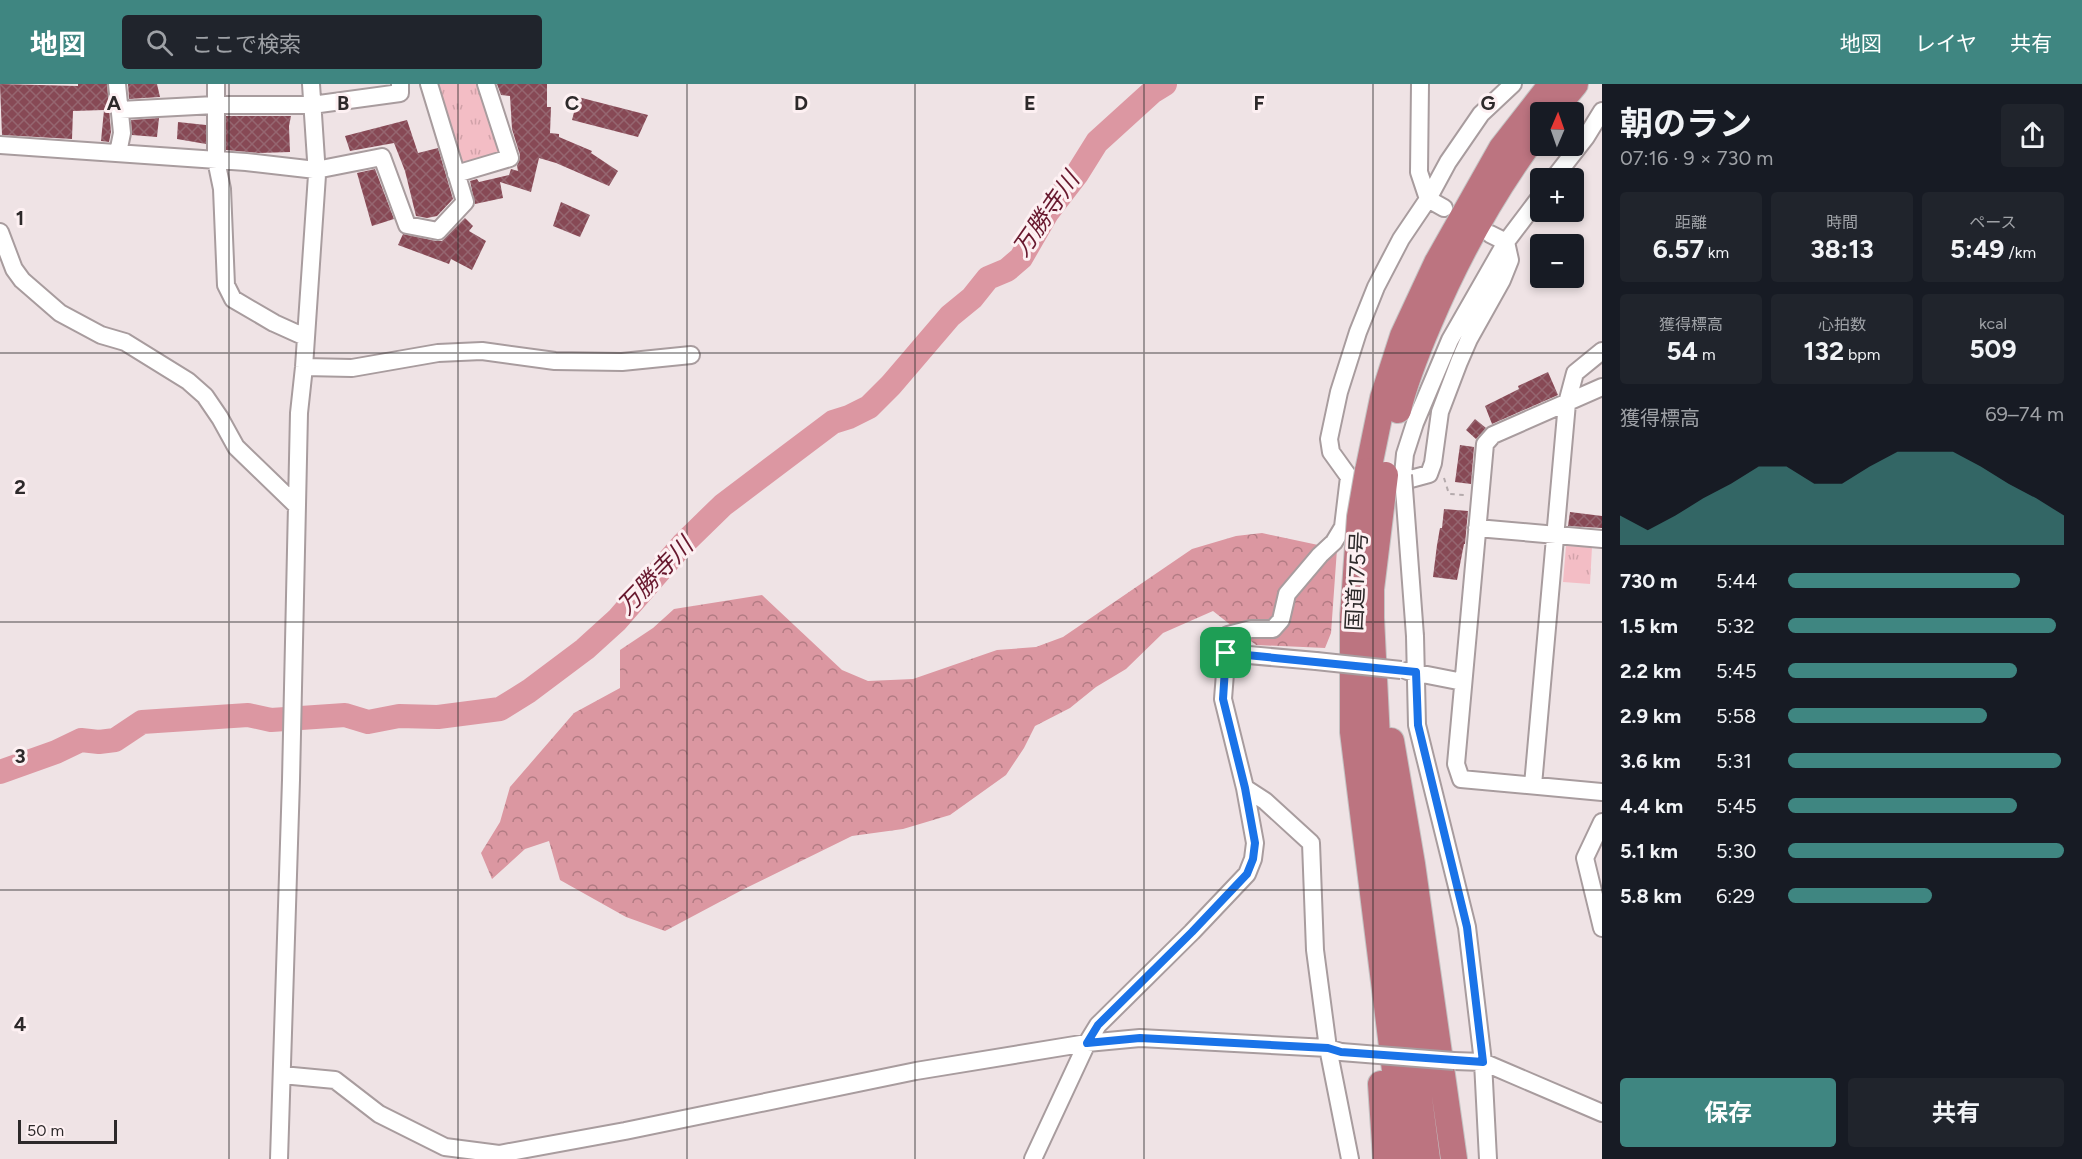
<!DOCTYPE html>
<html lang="ja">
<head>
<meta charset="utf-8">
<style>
	body { margin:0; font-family:Figtree,"Noto Sans JP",sans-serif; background:#20242c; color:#f1f3f6; height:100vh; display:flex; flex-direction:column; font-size:22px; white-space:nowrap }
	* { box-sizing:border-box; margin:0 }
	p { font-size:20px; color:#9ea1a6 }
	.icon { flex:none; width:33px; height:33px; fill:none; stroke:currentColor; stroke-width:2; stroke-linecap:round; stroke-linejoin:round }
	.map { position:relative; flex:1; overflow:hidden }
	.details { display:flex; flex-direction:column; background:#171b24; width:480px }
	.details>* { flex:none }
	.needle { width:39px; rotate:2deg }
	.fabs { position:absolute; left:1530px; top:18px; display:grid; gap:12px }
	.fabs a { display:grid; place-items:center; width:54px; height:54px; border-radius:6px; background:#171b24; box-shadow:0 3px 9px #0003; font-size:30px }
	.scale { position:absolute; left:18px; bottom:15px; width:99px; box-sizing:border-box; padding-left:6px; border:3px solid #2d292a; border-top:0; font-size:16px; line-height:21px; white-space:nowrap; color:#2d292a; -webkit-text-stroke:4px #fdf0f2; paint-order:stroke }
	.pin { position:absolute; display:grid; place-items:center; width:51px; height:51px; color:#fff; margin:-26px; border-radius:12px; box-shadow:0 3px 9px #0006 }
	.round { display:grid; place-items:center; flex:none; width:63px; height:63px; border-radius:6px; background:#20242c }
	.head { display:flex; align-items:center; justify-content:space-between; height:102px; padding:0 18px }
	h1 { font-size:33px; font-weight:700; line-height:45px }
	.stats { display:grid; grid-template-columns:repeat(3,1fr); gap:9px; height:102px; padding:6px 18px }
	.stats div { display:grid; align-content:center; border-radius:6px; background:#20242c; text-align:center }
	.stats b { font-size:26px; font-weight:700 }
	.stats small { font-size:16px; font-weight:400 }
	.stats p { font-size:16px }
	.chart { height:168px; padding:12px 18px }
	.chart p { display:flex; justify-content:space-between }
	.chart svg { width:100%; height:108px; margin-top:6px; fill:#3f8681; opacity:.7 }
	.primary-button { display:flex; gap:12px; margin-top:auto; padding:12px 18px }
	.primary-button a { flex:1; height:69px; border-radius:6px; background:#3f8681; color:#fff; font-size:24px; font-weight:700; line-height:69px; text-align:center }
	.primary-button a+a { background:#20242c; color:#f1f3f6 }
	ul { padding:0 18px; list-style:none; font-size:20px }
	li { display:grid; grid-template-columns:96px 72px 1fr; align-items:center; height:45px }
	li i { height:15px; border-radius:8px; background:#3f8681 }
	header { display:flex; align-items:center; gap:36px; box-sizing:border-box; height:84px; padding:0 30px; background:#3f8681; color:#fff }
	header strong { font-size:28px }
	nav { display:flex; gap:33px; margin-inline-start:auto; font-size:21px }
	.search { width:420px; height:54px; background:#20242c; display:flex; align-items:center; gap:15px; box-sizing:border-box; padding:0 21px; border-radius:6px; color:#9ea1a6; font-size:22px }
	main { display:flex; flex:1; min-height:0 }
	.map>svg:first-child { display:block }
</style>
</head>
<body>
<header>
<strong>地図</strong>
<div class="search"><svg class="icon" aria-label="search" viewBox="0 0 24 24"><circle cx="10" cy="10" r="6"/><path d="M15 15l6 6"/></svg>ここで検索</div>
<nav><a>地図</a><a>レイヤ</a><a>共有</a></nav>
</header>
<main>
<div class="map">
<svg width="1602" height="1075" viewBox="0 0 1602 1075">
	<defs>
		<pattern id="forest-crowns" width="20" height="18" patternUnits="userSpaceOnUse" patternTransform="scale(1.5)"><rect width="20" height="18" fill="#db97a1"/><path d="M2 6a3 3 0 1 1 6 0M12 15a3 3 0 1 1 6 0" fill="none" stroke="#b27b83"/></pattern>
		<pattern id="park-tufts" width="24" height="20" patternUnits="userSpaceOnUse" patternTransform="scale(1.5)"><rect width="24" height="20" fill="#f3bdc5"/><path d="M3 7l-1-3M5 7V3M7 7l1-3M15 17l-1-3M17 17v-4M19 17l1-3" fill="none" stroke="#d1a2a9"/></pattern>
		<pattern id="building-cross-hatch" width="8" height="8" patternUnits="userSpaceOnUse" patternTransform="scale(1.5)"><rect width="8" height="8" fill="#874955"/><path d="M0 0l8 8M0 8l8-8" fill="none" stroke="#956670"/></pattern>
	</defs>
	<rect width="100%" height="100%" fill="#efe3e5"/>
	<path fill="url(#forest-crowns)" d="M1262,449L1337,465L1331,549L1325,564L1256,561L1213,527L1163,549L1126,585L1096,603L1070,624L1035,642L1024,664L1006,691L950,731L903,745L852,752L744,805L665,847L626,833L560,796L549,757L525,765L492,795L481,769L500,738L510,703L574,629L620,604V566L653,544L674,525L762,511L842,586L868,597L913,595L997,566L1036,563L1063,553L1192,465L1236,452Z"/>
	<path fill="url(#park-tufts)" d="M434,0H481L505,72L459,82Z
		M1566,462L1592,463L1590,500L1563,498Z"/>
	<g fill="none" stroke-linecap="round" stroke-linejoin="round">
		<path stroke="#dc97a2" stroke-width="24" d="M0,688L56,668L81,656L99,658L115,656L142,638L248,631L271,636L345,631L368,638L399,632L438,633L500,625L529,607L585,565L617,536L683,460L723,421L833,338L849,333L869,323L891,301L950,232L972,214L988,194L1007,186L1021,174L1047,129L1077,90L1097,58L1152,8L1165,0"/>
	</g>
	<path fill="url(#building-cross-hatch)" d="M0,0L78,2V0H107L111,48L109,58L101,57L104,26L73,27L72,55L2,51Z
		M128,0H157L160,13L129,15Z
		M497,0H547V23H551L550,49L559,50V53L592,67L591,69L618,87L609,102L556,79L539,74L531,108L500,98L503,114L475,120L470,97L477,95L479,98L509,91L511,85L518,87L517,82L520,71L512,45L510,12L501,11Z
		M578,13L648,31L638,53L572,36Z
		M226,32H291L289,42L290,68L259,69L226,66Z
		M159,34L157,53L132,51L131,36Z
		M407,36L418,69L438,64L453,115L437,132L427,134L416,132L405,87L394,59L350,67L345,52Z
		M178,38L206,41V60L177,55Z
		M375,85L394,135L372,142L357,89Z
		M561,118L590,131L580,153L553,142Z
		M465,134L473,142L469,147L486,157L472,186L451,175L449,180L398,161L403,150L436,157H442Z
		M1548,288L1558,311L1492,340L1485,322L1519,305L1518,302Z
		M1475,335L1486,344L1476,355L1466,346Z
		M1460,361L1474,363L1471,400L1455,398Z
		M1444,425L1468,427L1465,460H1464L1457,496L1433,493L1437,461L1440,444H1442Z
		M1570,428L1602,432V444L1568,442Z"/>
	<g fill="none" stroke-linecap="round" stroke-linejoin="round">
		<g stroke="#a89c9e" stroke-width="20">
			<path id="minor" d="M117,0L122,49L118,69
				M216,0V76L222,105L226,201L233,215L274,239L305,253
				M1420,0L1419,88L1428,115L1444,124
				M120,26L215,21H312L400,9V0
				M0,61L246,78L316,86L382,73L407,141L438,147L465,118L429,0
				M456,90L510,74L486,0
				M1554,94L1586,53L1602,27
				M0,148L14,185L22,196L60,229L101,251L125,258L188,297L205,312L220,334L236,363L297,422
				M1490,150L1506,158
				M304,283L352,284L438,269L482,267L555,277L622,278L691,271
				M1602,303L1493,351L1485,360L1456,680L1461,695L1602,708
				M1403,391L1405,370L1415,339L1450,256L1506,158L1540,113
				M1389,399H1396L1429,390L1433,379L1440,328L1459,278L1469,255L1502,196L1510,176L1506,158
				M1477,444L1602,455
				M1415,552L1417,641L1467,843L1483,978L1488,1075
				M1226,569L1316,577
				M1407,587L1463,598
				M1533,701L1567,319L1575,289L1602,267
				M1245,704L1265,717L1311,759L1315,866L1328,964L1350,1075
				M1602,738L1585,774L1602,844
				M1454,977L1483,978L1602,1029
				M282,991L335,996L379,1030L445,1063L499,1070L625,1047L916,987L1087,959L1140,954L1328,964L1341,968
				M279,1075L291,696L299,329L304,283L317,91L311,0
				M1033,1075L1087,959L1098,941L1192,848L1247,790L1253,775L1255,759L1245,704L1223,615L1228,551L1251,545H1273L1281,536L1287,510L1320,471L1334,458L1343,443L1349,393L1331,368L1329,355L1339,308L1358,248L1376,203L1401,155L1428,115L1448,78L1481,30L1513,0"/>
		</g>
		<g stroke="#c4c3c3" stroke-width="28">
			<path id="highway" d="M1552,28L1575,0
				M1398,326C1405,296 1417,267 1429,239C1458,170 1495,104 1540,44
				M1368,387L1383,314L1403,252L1437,179L1502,64L1552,0
				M1353,533V648L1406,1075
				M1371,534L1380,715L1427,1075
				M1391,657L1412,780L1454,1075
				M1381,1000L1386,1075"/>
		</g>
		<path stroke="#b4aaac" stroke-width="2" stroke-dasharray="4.5 4.5" stroke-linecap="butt" d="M1444,394L1449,410L1465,411"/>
		<use href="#minor" stroke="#fff" stroke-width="16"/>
		<use href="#highway" stroke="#bc7480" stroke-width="26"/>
		<g stroke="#a89c9e" stroke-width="20" stroke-linecap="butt">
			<path id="minor-bridge" d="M1403,391L1415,552
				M1316,577L1401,586
				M1341,968L1454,977"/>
		</g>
		<g stroke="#c4c3c3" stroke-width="28" stroke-linecap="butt">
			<path id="highway-bridge" d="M1353,533L1360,433L1368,387
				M1371,534V505L1385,391"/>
		</g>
		<use href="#minor-bridge" stroke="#fff" stroke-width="16"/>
		<use href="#highway-bridge" stroke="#bc7480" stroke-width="26"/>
	</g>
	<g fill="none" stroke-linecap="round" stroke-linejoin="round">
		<g stroke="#fff" stroke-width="12">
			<path id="route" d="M1226,569L1416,588L1418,641L1467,843L1483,978L1341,968L1328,964L1140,954L1087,959L1098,941L1192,848L1247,790L1253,775L1255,759L1245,704L1223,615Z"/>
		</g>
		<use href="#route" stroke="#1a73e8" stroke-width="8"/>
	</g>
	<path fill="none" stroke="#2d292a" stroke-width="1.5" stroke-opacity="0.55" d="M229,0V1075M458,0V1075M687,0V1075M915,0V1075M1144,0V1075M1373,0V1075M0,269H1602M0,538H1602M0,806H1602"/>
	<g text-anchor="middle" stroke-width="6" stroke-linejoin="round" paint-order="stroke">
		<g font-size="22" fill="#2d292a" stroke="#fdf0f2">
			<text transform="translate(1356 497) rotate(-87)" y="8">国道175号</text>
		</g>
		<g font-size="24" font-style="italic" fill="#68182e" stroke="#fdf0f2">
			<text transform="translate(1046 130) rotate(-55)" y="8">万勝寺川</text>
			<text transform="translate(655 492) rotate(-46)" y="8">万勝寺川</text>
		</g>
	</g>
	<g font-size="20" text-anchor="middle" font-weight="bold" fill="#2d292a" stroke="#fdf0f2" stroke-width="6" stroke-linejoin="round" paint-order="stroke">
		<text x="114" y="26">A</text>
		<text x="343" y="26">B</text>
		<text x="572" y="26">C</text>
		<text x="801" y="26">D</text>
		<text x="1030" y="26">E</text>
		<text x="1259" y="26">F</text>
		<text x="1488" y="26">G</text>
		<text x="20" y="141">1</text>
		<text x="20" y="410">2</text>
		<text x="20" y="679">3</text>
		<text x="20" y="947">4</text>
	</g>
</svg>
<div class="fabs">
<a><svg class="needle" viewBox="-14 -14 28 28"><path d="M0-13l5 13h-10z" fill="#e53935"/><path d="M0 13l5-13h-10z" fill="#9ea1a6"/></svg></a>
<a>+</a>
<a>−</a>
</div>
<div class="scale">50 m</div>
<div class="pin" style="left:1226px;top:569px;background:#1e9e55"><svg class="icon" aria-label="arrive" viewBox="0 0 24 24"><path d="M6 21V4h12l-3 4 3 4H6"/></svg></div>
</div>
<section class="details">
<div class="head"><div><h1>朝のラン</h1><p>07:16 · 9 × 730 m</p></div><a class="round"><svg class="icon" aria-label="share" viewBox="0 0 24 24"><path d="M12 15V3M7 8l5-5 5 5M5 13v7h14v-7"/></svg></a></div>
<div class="stats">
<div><p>距離</p><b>6.57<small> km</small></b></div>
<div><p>時間</p><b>38:13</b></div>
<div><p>ペース</p><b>5:49<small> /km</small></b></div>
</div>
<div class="stats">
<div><p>獲得標高</p><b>54<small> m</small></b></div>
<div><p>心拍数</p><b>132<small> bpm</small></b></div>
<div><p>kcal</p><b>509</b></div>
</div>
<div class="chart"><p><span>獲得標高</span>69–74 m</p>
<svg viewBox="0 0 160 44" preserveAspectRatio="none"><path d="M0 44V32L10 38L20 32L30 25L40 19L50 12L60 12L70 19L80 19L90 12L100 6L110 6L120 6L130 12L140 19L150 25L160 32V44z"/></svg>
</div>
<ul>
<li><b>730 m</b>5:44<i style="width:84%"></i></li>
<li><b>1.5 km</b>5:32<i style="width:97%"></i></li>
<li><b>2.2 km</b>5:45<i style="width:83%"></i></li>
<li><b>2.9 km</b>5:58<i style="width:72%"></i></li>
<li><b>3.6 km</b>5:31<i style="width:99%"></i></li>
<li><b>4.4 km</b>5:45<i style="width:83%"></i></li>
<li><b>5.1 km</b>5:30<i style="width:100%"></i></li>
<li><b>5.8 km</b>6:29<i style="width:52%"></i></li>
</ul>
<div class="primary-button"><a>保存</a><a>共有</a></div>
</section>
</main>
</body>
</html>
